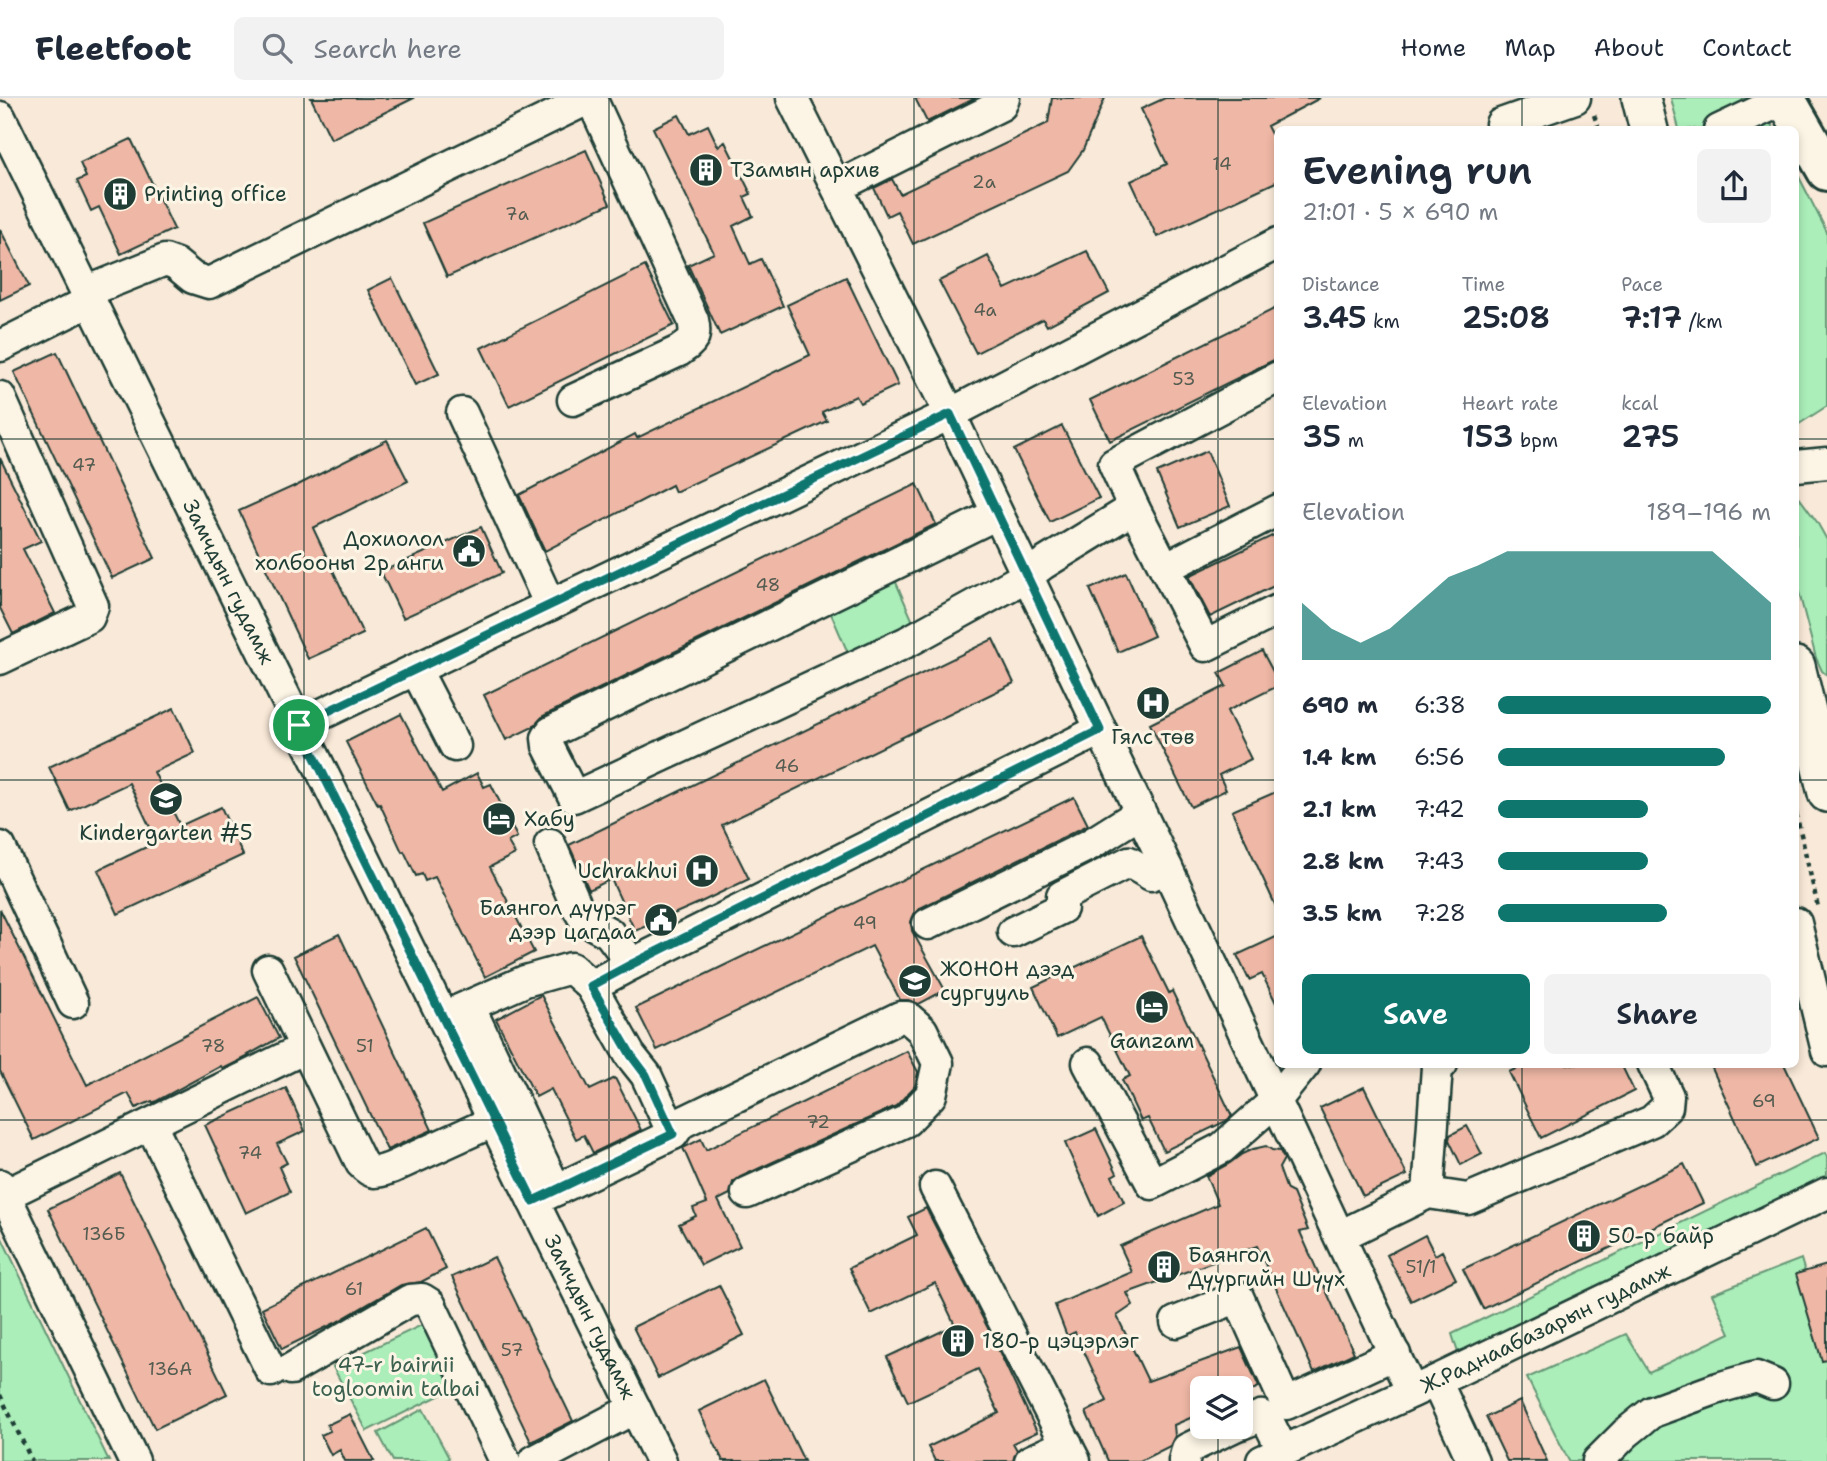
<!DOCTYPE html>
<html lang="en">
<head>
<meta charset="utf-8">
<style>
	body { margin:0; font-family:"Shantell Sans",sans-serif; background:#f2f2f3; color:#1f2937; height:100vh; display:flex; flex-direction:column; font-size:26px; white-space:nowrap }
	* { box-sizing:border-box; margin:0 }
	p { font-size:23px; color:#747a83 }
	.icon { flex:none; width:38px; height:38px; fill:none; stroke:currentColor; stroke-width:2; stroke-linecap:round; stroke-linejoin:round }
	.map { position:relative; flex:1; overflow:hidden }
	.side { position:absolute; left:1274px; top:28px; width:525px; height:942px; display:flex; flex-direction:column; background:#fff; border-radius:10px; box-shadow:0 4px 10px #0003 }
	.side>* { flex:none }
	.controls { position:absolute; left:1190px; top:1278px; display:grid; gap:14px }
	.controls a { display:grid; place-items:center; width:63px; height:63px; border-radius:10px; background:#fff; box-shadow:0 4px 10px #0003; font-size:35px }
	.pin { position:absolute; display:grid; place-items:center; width:60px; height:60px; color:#fff; margin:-30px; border:4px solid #fff; border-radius:50%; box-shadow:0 2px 7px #0007 }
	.round { display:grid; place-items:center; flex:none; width:74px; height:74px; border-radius:10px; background:#f2f2f3 }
	.overview { display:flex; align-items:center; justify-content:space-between; height:119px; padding:0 28px }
	h1 { font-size:38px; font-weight:600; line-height:52px }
	.stats { display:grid; grid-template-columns:repeat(3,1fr); gap:10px; height:119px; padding:7px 28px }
	.stats div { display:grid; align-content:center }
	.stats b { font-size:30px; font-weight:600 }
	.stats small { font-size:19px; font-weight:400 }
	.stats p { font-size:19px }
	.chart { height:196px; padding:14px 28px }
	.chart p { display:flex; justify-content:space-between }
	.chart svg { width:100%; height:126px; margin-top:7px; fill:#0f766e; opacity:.7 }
	.action { display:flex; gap:14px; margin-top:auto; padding:14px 28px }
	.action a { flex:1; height:80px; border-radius:10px; background:#0f766e; color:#fff; font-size:28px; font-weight:600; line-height:80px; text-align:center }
	.action a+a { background:#f2f2f3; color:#1f2937 }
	ul { padding:0 28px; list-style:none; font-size:23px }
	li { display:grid; grid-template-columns:112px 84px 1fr; align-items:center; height:52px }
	li i { height:18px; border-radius:9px; background:#0f766e }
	header { display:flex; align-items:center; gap:42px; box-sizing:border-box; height:98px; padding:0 35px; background:#fff; border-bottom:2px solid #e0e1e3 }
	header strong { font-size:33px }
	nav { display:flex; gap:38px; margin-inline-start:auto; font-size:24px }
	.search { width:490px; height:63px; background:#f2f2f3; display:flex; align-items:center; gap:18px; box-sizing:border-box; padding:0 24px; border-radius:10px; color:#747a83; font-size:26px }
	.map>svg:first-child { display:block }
</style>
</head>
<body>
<header>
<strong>Fleetfoot</strong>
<div class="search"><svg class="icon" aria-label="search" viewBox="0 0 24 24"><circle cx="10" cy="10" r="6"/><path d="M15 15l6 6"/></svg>Search here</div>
<nav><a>Home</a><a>Map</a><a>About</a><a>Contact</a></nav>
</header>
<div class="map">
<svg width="1827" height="1363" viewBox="0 0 1827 1363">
	<rect width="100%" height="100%" fill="#f9e9d8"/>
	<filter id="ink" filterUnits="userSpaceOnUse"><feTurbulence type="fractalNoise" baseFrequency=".0143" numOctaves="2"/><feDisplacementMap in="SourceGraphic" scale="14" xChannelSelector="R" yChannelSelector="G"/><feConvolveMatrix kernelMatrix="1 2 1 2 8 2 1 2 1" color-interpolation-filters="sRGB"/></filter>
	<g filter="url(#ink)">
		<path fill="#abeeb9" stroke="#659676" stroke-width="2" d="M1671,0H1757L1774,31H1679Z
			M1796,73L1827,134V308L1796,328Z
			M1796,395L1817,424L1827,442V577L1822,573L1816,560L1796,483Z
			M895,482L914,526L848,555L829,511Z
			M1825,1055L1827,1059V1087L1460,1261L1452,1236Z
			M0,1136L109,1363H0Z
			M1801,1161L1827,1249V1363H1569L1527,1280L1626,1236L1649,1274L1730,1235L1712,1196Z
			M426,1225L457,1289L367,1333L333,1269Z
			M423,1311L449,1360L444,1363H393L378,1335Z"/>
		<path fill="#efb7a5" stroke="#1f3d34" stroke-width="2" d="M311,0H414L331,41Z
			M915,0H976L927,24Z
			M1052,0H1105L1083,52L1068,73L913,146L897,113L887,118L874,90L892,81L900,96L1048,25Z
			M1165,0H1320L1267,28L1278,50V83L1157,139L1131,83L1167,66L1141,11Z
			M679,17L689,36L708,27L718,48L725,44L751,96L744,99L753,118L733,128L750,166L761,161L783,208L720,237L688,167L714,155L653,30Z
			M131,41L174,131L121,156L99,109L91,113L77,83L86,79L80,65Z
			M586,52L610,106L447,179L423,125Z
			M0,131L29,188L0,202Z
			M1087,153L1109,195L1047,228L1043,221L976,255L939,183L988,158L1005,191Z
			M645,168L674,227L509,308L481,250Z
			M846,179L898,287L860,305L856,298L822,314L827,323L675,394L672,387L545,453L519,397L635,336L637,340L810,257L787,207Z
			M392,180L439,276L415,287L368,192Z
			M1278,209V260L1110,343L1090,302Z
			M57,254L155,460L112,480L14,274Z
			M1062,328L1099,400L1050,424L1014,352Z
			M387,342L408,383L313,430L363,536L308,561L239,413L294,388V389Z
			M1207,353L1230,408L1180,429L1157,375Z
			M0,360L41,443L23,451L55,515L13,536L0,510Z
			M917,386L936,426L543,618L533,629L506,642L484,597Z
			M481,429L502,475L403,520L381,474Z
			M1278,435V486L1210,519L1189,478Z
			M1126,475L1154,538L1118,554L1090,491Z
			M993,541L1014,585L722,727L749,781L701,804L635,833L611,781L589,792L569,747Z
			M1262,553L1278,583V588L1227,613L1251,661L1219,677L1226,692L1191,709L1150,626L1226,588L1219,575Z
			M174,610L195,655L154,674L180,728L221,709L243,757L118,816L98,772L157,744L129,685L70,713L49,669Z
			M401,616L442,694L477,675L484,689L491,686L517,739L508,744L515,756L490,769L534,854L485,879L435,779L425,783L422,776L416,778L404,753L402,754L380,706L378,707L346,644Z
			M1278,693V813L1232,713Z
			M1074,699L1088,727L920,810L914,816L911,824L912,833L945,892L919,906L908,902H900L872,848L657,952L636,910Z
			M0,811L87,987L258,899L279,940L248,957L249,958L223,971L221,968L153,1005L152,1003L136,1010L128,995L34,1042L0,973Z
			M339,836L432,1032L387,1052L294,858Z
			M1141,838L1169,895L1172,893L1232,1018L1226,1023L1164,1053L1148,1020L1141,1023L1122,982L1130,978L1101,919L1057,940L1033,889Z
			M1278,838V909L1262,876L1249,882L1237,857Z
			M541,897L590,992L615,980L641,1032L593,1055L584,1037L576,1041L551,991L536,999L496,921Z
			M907,953L918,974L915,988L896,1008L740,1079L733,1084L730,1096L718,1102L740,1148L701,1167L679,1126L696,1118L693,1110L707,1105L683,1050L701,1041L706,1052Z
			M1526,966H1621L1634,993L1541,1040L1509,974Z
			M1710,966H1784L1819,1040L1757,1069Z
			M1364,989L1407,1077L1363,1098L1320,1010Z
			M286,990L305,1033L277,1046L287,1065L279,1069L290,1094L246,1115L205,1027Z
			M1467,1028L1482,1056L1461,1067L1449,1042L1450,1037Z
			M1096,1031L1117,1075L1112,1078L1124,1104L1098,1118L1065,1045Z
			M1266,1048L1272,1052L1280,1053L1284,1061L1279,1070L1287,1092L1293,1095L1308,1132L1300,1134L1354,1255L1314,1274L1257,1148L1127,1195L1133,1207L1117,1218L1148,1283L1241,1249L1259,1289L1241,1297V1290H1202V1315L1174,1327L1175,1338L1170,1348L1140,1363H1108L1086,1314L1107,1303L1075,1234L1067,1238L1055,1207L1132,1174L1120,1148L1218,1106L1206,1078L1230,1065L1242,1056L1253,1051Z
			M1684,1066L1703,1105L1483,1211L1463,1171Z
			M120,1075L227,1296L155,1331L48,1111Z
			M926,1110L992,1238L1037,1334L1013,1345L1017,1352L1013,1363H935L928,1349L999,1315L978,1271L908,1304L887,1259L955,1227L935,1185L871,1216L849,1170L917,1137L908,1119Z
			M426,1130L446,1171L421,1184L401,1187L335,1225L282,1251L262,1210Z
			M1425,1137L1435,1157L1442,1153L1456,1181L1411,1203L1387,1157Z
			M494,1159L573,1323L531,1344L452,1179Z
			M1827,1167V1262L1822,1263L1796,1176Z
			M719,1187L744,1237L658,1280L633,1229Z
			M764,1281L804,1363H723L699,1313Z
			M1520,1303L1547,1363H1507L1486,1319Z
			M350,1316L374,1363H345L340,1352L331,1357L321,1337L330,1333L327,1327Z"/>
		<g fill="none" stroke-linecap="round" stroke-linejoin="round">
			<g stroke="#1f3d34" stroke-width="35">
				<g id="minor">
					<path d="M792,0L950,316L1167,770L1412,1294"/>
					<path id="s1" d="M0,19L661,1363"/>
					<path d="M1504,32L1501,26L1575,0"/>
					<path d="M1719,32L1785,1"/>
					<path d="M837,89L1001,7L1004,0"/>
					<path d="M86,194L165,162L176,166L193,180L209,185L590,0"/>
					<path d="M0,248L90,203"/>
					<path d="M1278,279L1114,366L1134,410L1205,548L1278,512"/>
					<path d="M0,299L93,508L89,519L0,561"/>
					<path d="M573,302L679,253C693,243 697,240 693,222L591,0"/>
					<path d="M462,315L550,507"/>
					<path d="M1796,368L1827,365"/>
					<path d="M997,416L551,634L547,640L548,648L574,699L907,544L1027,478L1043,466L1134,410"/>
					<path d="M1165,470L1278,412"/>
					<path d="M416,572L455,648"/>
					<path d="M299,627L950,316L1278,145"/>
					<path d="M0,749L73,905"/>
					<path d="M1796,825L1827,953"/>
					<path d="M928,826L1089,747L1140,715"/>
					<path d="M1013,834L1062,810V798L1129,764L1151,777L1167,770"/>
					<path d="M632,866L1100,632"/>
					<path d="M268,872L361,1065C372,1077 376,1075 391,1070L494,1023"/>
					<path d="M469,908L556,1092"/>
					<path d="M450,916L525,883L571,870L591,888"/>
					<path d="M1088,965L1152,1086L1222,1050L1276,1002L1305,966"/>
					<path d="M151,1027L271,1273"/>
					<path d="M673,1036L681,1025L900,919H907L922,932L938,965L931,997L906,1023L747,1095"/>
					<path d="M0,1087L134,1363"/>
					<path d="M935,1089L1075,1363"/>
					<path d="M1428,1095L1437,969L1442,966"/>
					<path d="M5,1097L305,950"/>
					<path d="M533,1103L673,1036L646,977L630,957L591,888L632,866L609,835L585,822L576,807L550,746"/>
					<path d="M1340,1138L1428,1095L1468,1101L1652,1023L1667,1009L1668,998L1653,966"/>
					<path d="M1176,1224L1238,1199L1286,1306L1395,1256"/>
					<path d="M291,1271L410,1202L422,1201L430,1206L505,1363"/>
					<path d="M1436,1283L1473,1363"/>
					<path d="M1241,1326L1261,1318L1269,1325L1283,1353"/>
					<path d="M534,1363L635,1310"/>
					<path d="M1030,1363L1067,1346"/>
					<path d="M1184,1363L1187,1351L1235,1328"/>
					<path id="s2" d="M1262,1363L1436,1283L1827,1095"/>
					<path d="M1598,1363L1626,1335L1652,1314L1718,1290L1756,1279L1773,1286"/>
				</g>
			</g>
			<g stroke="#1f3d34" stroke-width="42">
				<path id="major" d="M1641,0L1649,32
					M1796,568L1827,695"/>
			</g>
			<g stroke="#1f3d34" stroke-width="44">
				<path id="highway" d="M1785,0L1827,73"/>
			</g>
			<path stroke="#1f3d34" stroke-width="4.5" stroke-dasharray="5 5" stroke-linecap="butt" d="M1594,17L1599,32
				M1796,715L1818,809
				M0,1297L32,1363"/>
			<use href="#minor" stroke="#fcf5e5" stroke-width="30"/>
			<use href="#major" stroke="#fcf5e5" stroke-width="37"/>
			<use href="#highway" stroke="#fcf5e5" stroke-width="38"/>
		</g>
	</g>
	<g fill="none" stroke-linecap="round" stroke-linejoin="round" filter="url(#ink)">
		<g stroke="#fff" stroke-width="14">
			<path id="route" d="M950,316L1100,632L632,866L591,888L631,957L646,977L673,1036L533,1103L299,627Z"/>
		</g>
		<use href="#route" stroke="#0f766e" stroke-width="9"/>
	</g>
	<path fill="none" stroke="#1f3d34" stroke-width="2" stroke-opacity="0.55" d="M304,0V1363M609,0V1363M914,0V1363M1218,0V1290M1522,0V32M0,341H1278M1796,341H1827M0,682H1278M1796,682H1827M1522,966V1363M0,1022H1827M1218,1328V1363"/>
	<defs>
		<g id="building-disc" transform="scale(1.75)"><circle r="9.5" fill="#1f3d34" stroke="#fcf5e5"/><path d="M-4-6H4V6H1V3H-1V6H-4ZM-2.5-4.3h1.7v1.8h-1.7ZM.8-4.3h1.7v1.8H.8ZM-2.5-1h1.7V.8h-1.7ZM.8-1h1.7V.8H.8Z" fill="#fff"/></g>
		<g id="civic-disc" transform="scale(1.75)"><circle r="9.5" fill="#1f3d34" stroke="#fcf5e5"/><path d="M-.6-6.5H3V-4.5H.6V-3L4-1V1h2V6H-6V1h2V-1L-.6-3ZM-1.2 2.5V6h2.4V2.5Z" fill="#fff"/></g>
		<g id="hospital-disc" transform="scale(1.75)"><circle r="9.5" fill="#1f3d34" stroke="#fcf5e5"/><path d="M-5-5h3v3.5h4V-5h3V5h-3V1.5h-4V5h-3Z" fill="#fff"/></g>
		<g id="school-disc" transform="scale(1.75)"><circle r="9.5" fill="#1f3d34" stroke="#fcf5e5"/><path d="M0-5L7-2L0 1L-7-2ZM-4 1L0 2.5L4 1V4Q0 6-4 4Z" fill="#fff"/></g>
		<g id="hotel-disc" transform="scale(1.75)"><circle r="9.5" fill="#1f3d34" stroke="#fcf5e5"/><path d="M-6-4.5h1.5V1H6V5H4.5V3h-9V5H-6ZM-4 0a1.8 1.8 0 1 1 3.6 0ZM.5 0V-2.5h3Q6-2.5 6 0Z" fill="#fff"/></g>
		<g id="university-disc" transform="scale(1.75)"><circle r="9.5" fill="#1f3d34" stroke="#fcf5e5"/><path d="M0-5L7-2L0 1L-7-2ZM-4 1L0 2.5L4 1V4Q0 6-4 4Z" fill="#fff"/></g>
	</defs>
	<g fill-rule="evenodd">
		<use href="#building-disc" x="706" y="72"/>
		<use href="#building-disc" x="120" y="96"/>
		<use href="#civic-disc" x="469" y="453"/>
		<use href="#hospital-disc" x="1153" y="605"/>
		<use href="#school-disc" x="166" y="701"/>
		<use href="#hotel-disc" x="499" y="721"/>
		<use href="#hospital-disc" x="702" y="773"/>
		<use href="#civic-disc" x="661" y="822"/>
		<use href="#university-disc" x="915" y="883"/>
		<use href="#hotel-disc" x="1152" y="909"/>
		<use href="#building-disc" x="1584" y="1138"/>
		<use href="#building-disc" x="1164" y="1169"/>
		<use href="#building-disc" x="958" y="1243"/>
	</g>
	<g text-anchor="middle" stroke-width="6" stroke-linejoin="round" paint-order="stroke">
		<g font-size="18" fill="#535c50">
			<text x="1222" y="72">14</text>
			<text x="984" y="90">2а</text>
			<text x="517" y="122">7а</text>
			<text x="985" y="218">4a</text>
			<text x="1184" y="287">53</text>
			<text x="84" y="373">47</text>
			<text x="768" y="493">48</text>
			<text x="787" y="674">46</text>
			<text x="865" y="831">49</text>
			<text x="213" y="954">78</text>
			<text x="365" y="954">51</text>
			<text x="1764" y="1009">69</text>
			<text x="818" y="1030">72</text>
			<text x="250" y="1061">74</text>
			<text x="104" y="1142">136Б</text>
			<text x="1421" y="1175">51/1</text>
			<text x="354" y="1197">61</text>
			<text x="512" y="1258">57</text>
			<text x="170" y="1277">136А</text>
		</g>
		<g font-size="21" fill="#1f3d34" stroke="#fcf5e5" text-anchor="start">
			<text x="730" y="79">ТЗамын архив</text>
			<text x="144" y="103">Printing office</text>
			<text x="444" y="448" text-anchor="end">Дохиолол<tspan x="444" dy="24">холбооны 2р анги</tspan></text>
			<text x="1153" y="646" text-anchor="middle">Гялс төв</text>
			<text x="524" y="728">Хабу</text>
			<text x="166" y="742" text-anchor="middle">Kindergarten #5</text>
			<text x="678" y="780" text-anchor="end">Uchrakhui</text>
			<text x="636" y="817" text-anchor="end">Баянгол дүүрэг<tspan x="636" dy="24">дээр цагдаа</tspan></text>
			<text x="940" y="878">ЖОНОН дээд<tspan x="940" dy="24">сургууль</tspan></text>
			<text x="1152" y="950" text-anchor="middle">Ganzam</text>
			<text x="1608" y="1145">50-р байр</text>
			<text x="1188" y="1164">Баянгол<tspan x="1188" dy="24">Дүүргийн Шүүх</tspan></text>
			<text x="982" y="1250">180-р цэцэрлэг</text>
		</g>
		<g font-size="21" fill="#1f3d34" stroke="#fcf5e5">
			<text dy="7" stroke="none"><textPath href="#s1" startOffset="518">Замчдын гудамж</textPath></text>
			<text dy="7" stroke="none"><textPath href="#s1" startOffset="1337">Замчдын гудамж</textPath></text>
			<text dy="7" stroke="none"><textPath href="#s2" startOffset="313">Ж.Раднаабазарын гудамж</textPath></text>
		</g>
		<g font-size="21" fill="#3b604f" stroke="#fcf5e5">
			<text x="396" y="1274">47-r bairnii<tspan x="396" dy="24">togloomin talbai</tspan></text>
		</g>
	</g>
</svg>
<div class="controls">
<a><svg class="icon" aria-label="layers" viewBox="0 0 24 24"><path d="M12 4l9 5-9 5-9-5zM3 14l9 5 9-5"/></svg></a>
</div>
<div class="pin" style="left:299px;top:627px;background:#1e9e55"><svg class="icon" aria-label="arrive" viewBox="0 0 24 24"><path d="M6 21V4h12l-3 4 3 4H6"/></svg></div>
<section class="side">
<div class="overview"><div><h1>Evening run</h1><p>21:01 · 5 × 690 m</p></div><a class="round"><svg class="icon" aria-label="share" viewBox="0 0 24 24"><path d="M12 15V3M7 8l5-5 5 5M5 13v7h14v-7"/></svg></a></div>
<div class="stats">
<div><p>Distance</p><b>3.45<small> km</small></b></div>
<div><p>Time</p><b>25:08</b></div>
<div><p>Pace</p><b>7:17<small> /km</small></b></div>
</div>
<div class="stats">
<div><p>Elevation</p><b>35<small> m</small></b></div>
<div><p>Heart rate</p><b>153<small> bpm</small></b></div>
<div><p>kcal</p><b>275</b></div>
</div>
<div class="chart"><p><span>Elevation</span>189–196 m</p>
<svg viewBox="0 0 160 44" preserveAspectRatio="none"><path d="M0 44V24L10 33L20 38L30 33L40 24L50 15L60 11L70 6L80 6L90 6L100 6L110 6L120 6L130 6L140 6L150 15L160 24V44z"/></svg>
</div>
<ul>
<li><b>690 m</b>6:38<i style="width:100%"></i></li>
<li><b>1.4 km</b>6:56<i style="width:83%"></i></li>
<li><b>2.1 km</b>7:42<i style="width:55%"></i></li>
<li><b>2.8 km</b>7:43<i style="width:55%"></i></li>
<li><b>3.5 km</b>7:28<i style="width:62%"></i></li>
</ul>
<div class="action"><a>Save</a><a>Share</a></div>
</section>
</div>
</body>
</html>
